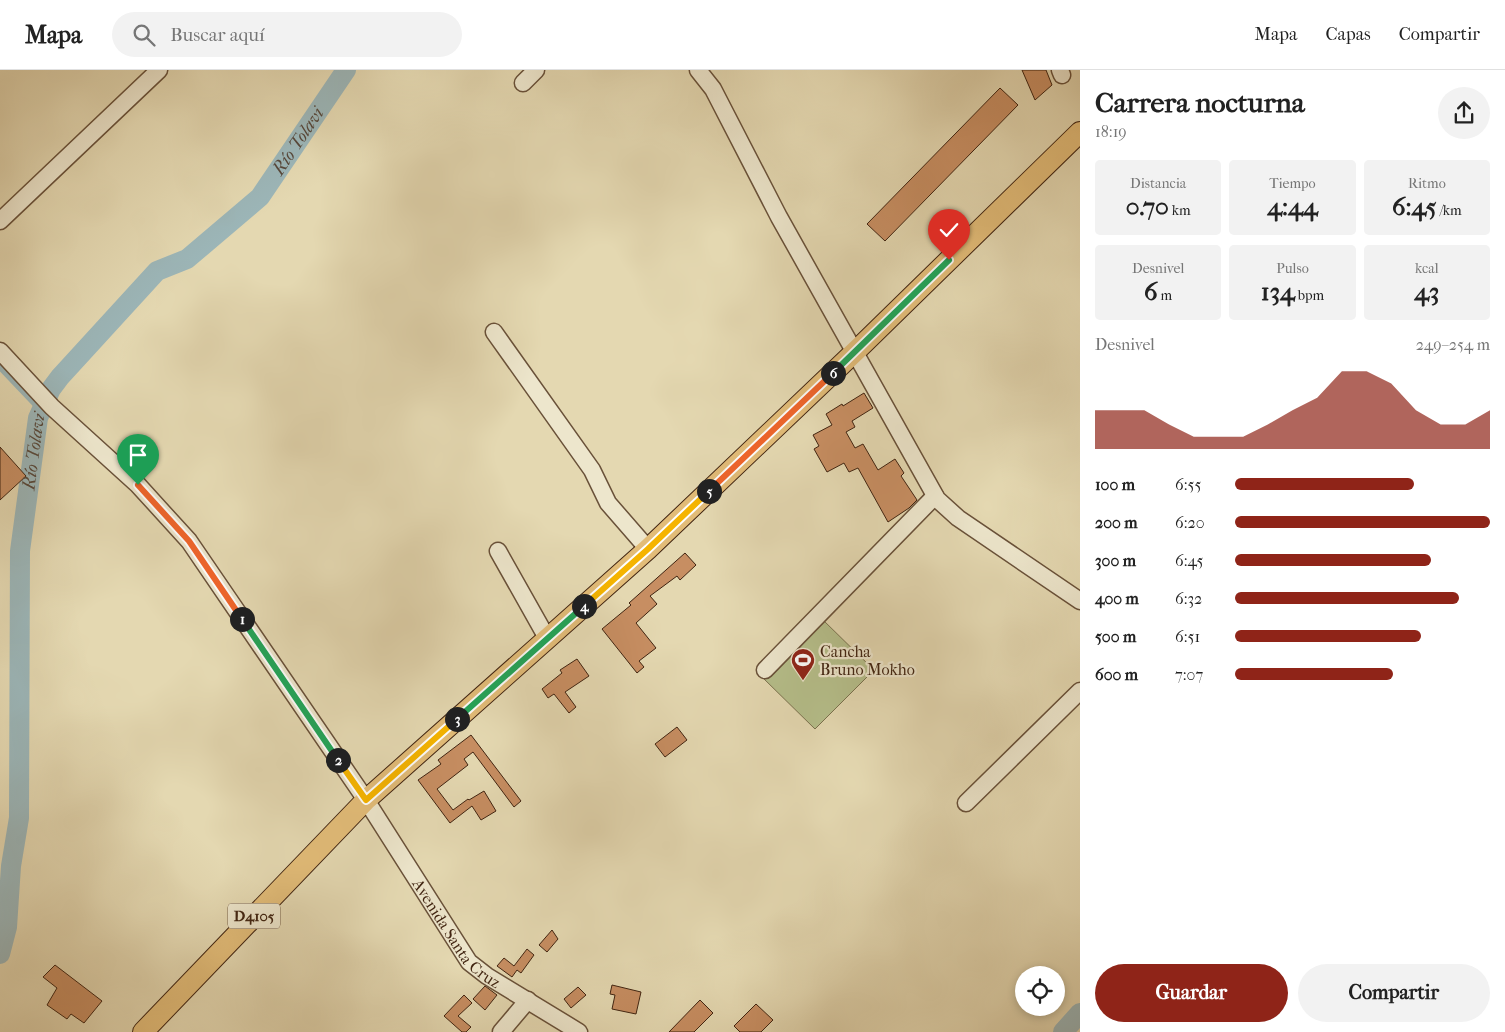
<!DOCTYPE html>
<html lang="es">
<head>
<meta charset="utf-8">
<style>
	body { margin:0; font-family:"IM FELL French Canon",serif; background:#f2f2f2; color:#222; height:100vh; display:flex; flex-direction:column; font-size:19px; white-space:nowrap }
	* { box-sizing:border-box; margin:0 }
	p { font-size:16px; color:#767676 }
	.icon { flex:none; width:28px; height:28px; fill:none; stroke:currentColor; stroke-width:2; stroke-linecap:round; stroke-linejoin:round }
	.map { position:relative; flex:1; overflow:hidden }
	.details { display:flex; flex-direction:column; background:#fff; width:425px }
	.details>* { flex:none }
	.controls { position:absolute; left:1015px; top:896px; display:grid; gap:10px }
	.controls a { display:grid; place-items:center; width:50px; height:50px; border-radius:50%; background:#fff; box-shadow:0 2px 8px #0003; font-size:25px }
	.pin { position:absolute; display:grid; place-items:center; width:42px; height:42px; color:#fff; margin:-51px -21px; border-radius:50% 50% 50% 0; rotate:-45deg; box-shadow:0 0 5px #0007 }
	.pin .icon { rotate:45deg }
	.km { position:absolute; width:25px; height:25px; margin:-12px; border-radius:50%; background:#222; color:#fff; font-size:14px; line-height:25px; text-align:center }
	.round { display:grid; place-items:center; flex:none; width:52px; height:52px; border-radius:26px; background:#f2f2f2 }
	.headline { display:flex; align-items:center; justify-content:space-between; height:85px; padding:0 15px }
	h1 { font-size:28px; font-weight:700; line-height:38px }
	.metrics { display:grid; grid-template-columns:repeat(3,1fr); gap:8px; height:85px; padding:5px 15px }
	.metrics div { display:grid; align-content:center; border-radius:5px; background:#f2f2f2; text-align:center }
	.metrics b { font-size:25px; font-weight:700 }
	.metrics small { font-size:14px; font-weight:400 }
	.metrics p { font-size:14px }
	.chart { height:140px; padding:10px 15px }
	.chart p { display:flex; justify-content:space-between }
	.chart svg { width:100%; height:90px; margin-top:5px; fill:#8f2418; opacity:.7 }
	.primary-button { display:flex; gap:10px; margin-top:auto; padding:10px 15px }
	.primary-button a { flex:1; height:58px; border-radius:30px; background:#8f2418; color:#fff; font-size:20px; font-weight:700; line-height:58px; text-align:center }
	.primary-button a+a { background:#f2f2f2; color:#222 }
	ul { padding:0 15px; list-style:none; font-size:16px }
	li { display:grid; grid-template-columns:80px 60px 1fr; align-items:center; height:38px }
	li i { height:12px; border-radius:6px; background:#8f2418 }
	header { display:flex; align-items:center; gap:30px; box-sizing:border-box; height:70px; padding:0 25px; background:#fff; border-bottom:1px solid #e0e0e0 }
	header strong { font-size:24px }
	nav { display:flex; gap:28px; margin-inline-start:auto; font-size:18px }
	.search { width:350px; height:45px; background:#f2f2f2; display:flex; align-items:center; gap:12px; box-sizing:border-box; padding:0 18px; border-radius:28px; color:#767676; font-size:19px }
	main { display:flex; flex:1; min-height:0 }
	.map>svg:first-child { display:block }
</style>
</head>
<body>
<header>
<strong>Mapa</strong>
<div class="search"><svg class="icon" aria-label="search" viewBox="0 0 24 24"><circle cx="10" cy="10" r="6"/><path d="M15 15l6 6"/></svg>Buscar aquí</div>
<nav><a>Mapa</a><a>Capas</a><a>Compartir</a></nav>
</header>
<main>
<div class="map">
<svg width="1080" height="962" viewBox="0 0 1080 962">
	<rect width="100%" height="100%" fill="#e4d8b1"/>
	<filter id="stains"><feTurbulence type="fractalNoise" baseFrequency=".004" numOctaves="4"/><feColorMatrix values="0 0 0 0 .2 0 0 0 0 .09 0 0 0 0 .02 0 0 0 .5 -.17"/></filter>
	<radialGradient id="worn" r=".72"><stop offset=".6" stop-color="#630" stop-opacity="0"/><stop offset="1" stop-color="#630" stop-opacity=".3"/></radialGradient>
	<path fill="#b5be8a" stroke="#7a714e" d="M821,548L874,600L815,659L762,607Z"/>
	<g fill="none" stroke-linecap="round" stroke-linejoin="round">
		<path stroke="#9cb6b8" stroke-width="12" d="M2,295L44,339"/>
		<g stroke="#9cb6b8" stroke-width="20">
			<path id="s1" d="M0,884L7,857L11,796L19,748L20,481L38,348L51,319L60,307L157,201L187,189L260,127L346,0"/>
			<path d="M1063,962L1080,943"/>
		</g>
	</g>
	<path fill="#c78e62" stroke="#402411" d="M1022,0H1046L1052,15L1035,30Z
		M1000,18L1018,35L885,171L867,154Z
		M864,323L873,338L852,351L855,357L846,362L855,378L863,374L878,400L895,389L904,403L901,406L917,430L909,438L888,452L858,398L849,402L844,393L827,402L814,379L819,376L813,365L832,355L826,344L842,334L843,336Z
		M0,377L26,406L0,430Z
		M685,483L696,495L680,510L677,506L650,526L657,534L636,553L656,578L639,591L644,597L637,603L602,559L631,535L629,533Z
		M577,589L589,606L565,622L576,637L569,643L554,624L548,628L542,619L562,603L560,600Z
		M677,657L687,670L665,687L655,674Z
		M471,665L521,731L514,737L473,682L464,689L468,695L437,719L453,740L468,729L469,730L484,721L496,741L481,750L472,736L450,753L418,710L441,694L438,690Z
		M552,860L558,869L547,882L539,875Z
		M527,879L534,885L521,903L517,900L512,907L497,896L504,888L514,896Z
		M55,895L102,931L84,953L71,944L67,949L47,935L57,918L43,907Z
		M612,915L641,922L636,944L612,939L615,925L610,924Z
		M485,916L497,925L485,940L473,929Z
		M578,917L586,925L571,938L564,929Z
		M464,925L472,933L458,946L471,957L466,962H462L444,946Z
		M700,930L713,943L694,962H669Z
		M756,934L773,950L761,962H740L734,956Z"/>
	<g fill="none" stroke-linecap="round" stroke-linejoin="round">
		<g stroke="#695139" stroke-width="19">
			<g id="minor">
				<path d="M698,0L713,19L779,147L937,429L958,448L1080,531"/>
				<path d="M1060,0L1062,5"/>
				<path d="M523,13L536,0"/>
				<path d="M0,151L159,0"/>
				<path d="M494,262L592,400L608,433L648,479"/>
				<path id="s2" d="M0,281L52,337L138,415L189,471L366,730L469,892L487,906L579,962"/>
				<path d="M498,481L547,568"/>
				<path d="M765,600L935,426"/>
				<path d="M966,733L1080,621"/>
				<path d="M501,962L528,930"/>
			</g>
		</g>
		<g stroke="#402411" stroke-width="22">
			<path id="major" d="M143,962L366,730L648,479L862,275L1080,62"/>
		</g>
		<use href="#minor" stroke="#ede6cc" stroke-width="16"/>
		<use href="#major" stroke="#e2bc78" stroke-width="20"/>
	</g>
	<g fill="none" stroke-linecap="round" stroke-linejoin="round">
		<g stroke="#fff" stroke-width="10">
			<path id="split-1" d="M138,415L189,471L242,549"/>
		</g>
		<g stroke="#fff" stroke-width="10">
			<path id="split-2" d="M242,549L338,690"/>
		</g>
		<g stroke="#fff" stroke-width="10">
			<path id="split-3" d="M338,690L366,730L457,649"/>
		</g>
		<g stroke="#fff" stroke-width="10">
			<path id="split-4" d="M457,649L584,536"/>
		</g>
		<g stroke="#fff" stroke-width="10">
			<path id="split-5" d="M584,536L648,479L709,421"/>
		</g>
		<g stroke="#fff" stroke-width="10">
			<path id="split-6" d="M709,421L833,303"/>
		</g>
		<g stroke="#fff" stroke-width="10">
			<path id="split-7" d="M833,303L949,190"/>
		</g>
		<use href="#split-1" stroke="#f0652b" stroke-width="6"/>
		<use href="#split-2" stroke="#22a559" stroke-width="6"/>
		<use href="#split-3" stroke="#f5b400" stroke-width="6"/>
		<use href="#split-4" stroke="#22a559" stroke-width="6"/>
		<use href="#split-5" stroke="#f5b400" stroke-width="6"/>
		<use href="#split-6" stroke="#f0652b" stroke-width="6"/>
		<use href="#split-7" stroke="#22a559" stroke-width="6"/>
	</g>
	<defs>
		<g id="stadium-pin" transform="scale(1.25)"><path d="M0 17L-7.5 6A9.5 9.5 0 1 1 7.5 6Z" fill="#8f2418" stroke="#ede6cc"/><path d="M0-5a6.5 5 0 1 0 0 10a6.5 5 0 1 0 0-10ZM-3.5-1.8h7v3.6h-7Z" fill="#fff"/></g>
	</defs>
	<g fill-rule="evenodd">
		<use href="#stadium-pin" x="803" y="590"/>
	</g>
	<g text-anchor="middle" stroke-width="4.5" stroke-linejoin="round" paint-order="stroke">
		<rect fill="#ede6cc" stroke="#745e49" stroke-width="1" x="228" y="833.5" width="52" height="25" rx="4"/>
		<g font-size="15" font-weight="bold" fill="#402411">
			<text x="254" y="851">D4105</text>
		</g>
		<g font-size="16" fill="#402411" stroke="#ede6cc" text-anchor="start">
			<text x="820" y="587">Cancha<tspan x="820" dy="18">Bruno Mokho</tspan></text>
		</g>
		<g font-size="16" fill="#402411" stroke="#ede6cc">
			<text dy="6" stroke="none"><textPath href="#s2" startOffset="744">Avenida Santa Cruz</textPath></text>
		</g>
		<g font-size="18" font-style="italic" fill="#57483b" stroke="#ede6cc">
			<text dy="6" stroke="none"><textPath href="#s1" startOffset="925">Río Tolavi</textPath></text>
			<text dy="6" stroke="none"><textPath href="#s1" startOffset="505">Río Tolavi</textPath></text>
		</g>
	</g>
	<rect width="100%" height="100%" filter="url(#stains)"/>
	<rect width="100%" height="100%" fill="url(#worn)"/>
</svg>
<div class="controls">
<a><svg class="icon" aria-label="locate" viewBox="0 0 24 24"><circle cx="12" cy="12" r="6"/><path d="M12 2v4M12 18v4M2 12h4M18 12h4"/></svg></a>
</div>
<div class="pin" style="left:138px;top:415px;background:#1e9e55"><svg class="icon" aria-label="arrive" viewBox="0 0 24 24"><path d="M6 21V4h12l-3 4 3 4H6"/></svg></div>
<div class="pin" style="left:949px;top:190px;background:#d93025"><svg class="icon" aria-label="check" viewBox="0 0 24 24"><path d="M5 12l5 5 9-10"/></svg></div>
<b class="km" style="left:242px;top:549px">1</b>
<b class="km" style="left:338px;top:690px">2</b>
<b class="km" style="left:457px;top:649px">3</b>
<b class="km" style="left:584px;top:536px">4</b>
<b class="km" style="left:709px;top:421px">5</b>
<b class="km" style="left:833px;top:303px">6</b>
</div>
<section class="details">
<div class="headline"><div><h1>Carrera nocturna</h1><p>18:19</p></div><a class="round"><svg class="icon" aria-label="share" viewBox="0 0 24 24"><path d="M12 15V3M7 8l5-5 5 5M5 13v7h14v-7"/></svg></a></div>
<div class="metrics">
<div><p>Distancia</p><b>0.70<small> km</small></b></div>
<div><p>Tiempo</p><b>4:44</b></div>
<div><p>Ritmo</p><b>6:45<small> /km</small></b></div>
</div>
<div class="metrics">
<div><p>Desnivel</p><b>6<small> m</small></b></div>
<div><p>Pulso</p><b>134<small> bpm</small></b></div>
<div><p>kcal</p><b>43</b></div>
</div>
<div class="chart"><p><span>Desnivel</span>249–254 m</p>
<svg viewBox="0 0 160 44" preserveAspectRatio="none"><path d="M0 44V25L10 25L20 25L30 32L40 38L50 38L60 38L70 32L80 25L90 19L100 6L110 6L120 12L130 25L140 32L150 32L160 25V44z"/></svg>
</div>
<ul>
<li><b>100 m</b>6:55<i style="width:70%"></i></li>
<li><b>200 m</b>6:20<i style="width:100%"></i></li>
<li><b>300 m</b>6:45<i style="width:77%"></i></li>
<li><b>400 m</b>6:32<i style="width:88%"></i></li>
<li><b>500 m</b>6:51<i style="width:73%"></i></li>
<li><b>600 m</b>7:07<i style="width:62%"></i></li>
</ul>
<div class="primary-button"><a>Guardar</a><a>Compartir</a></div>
</section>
</main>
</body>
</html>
